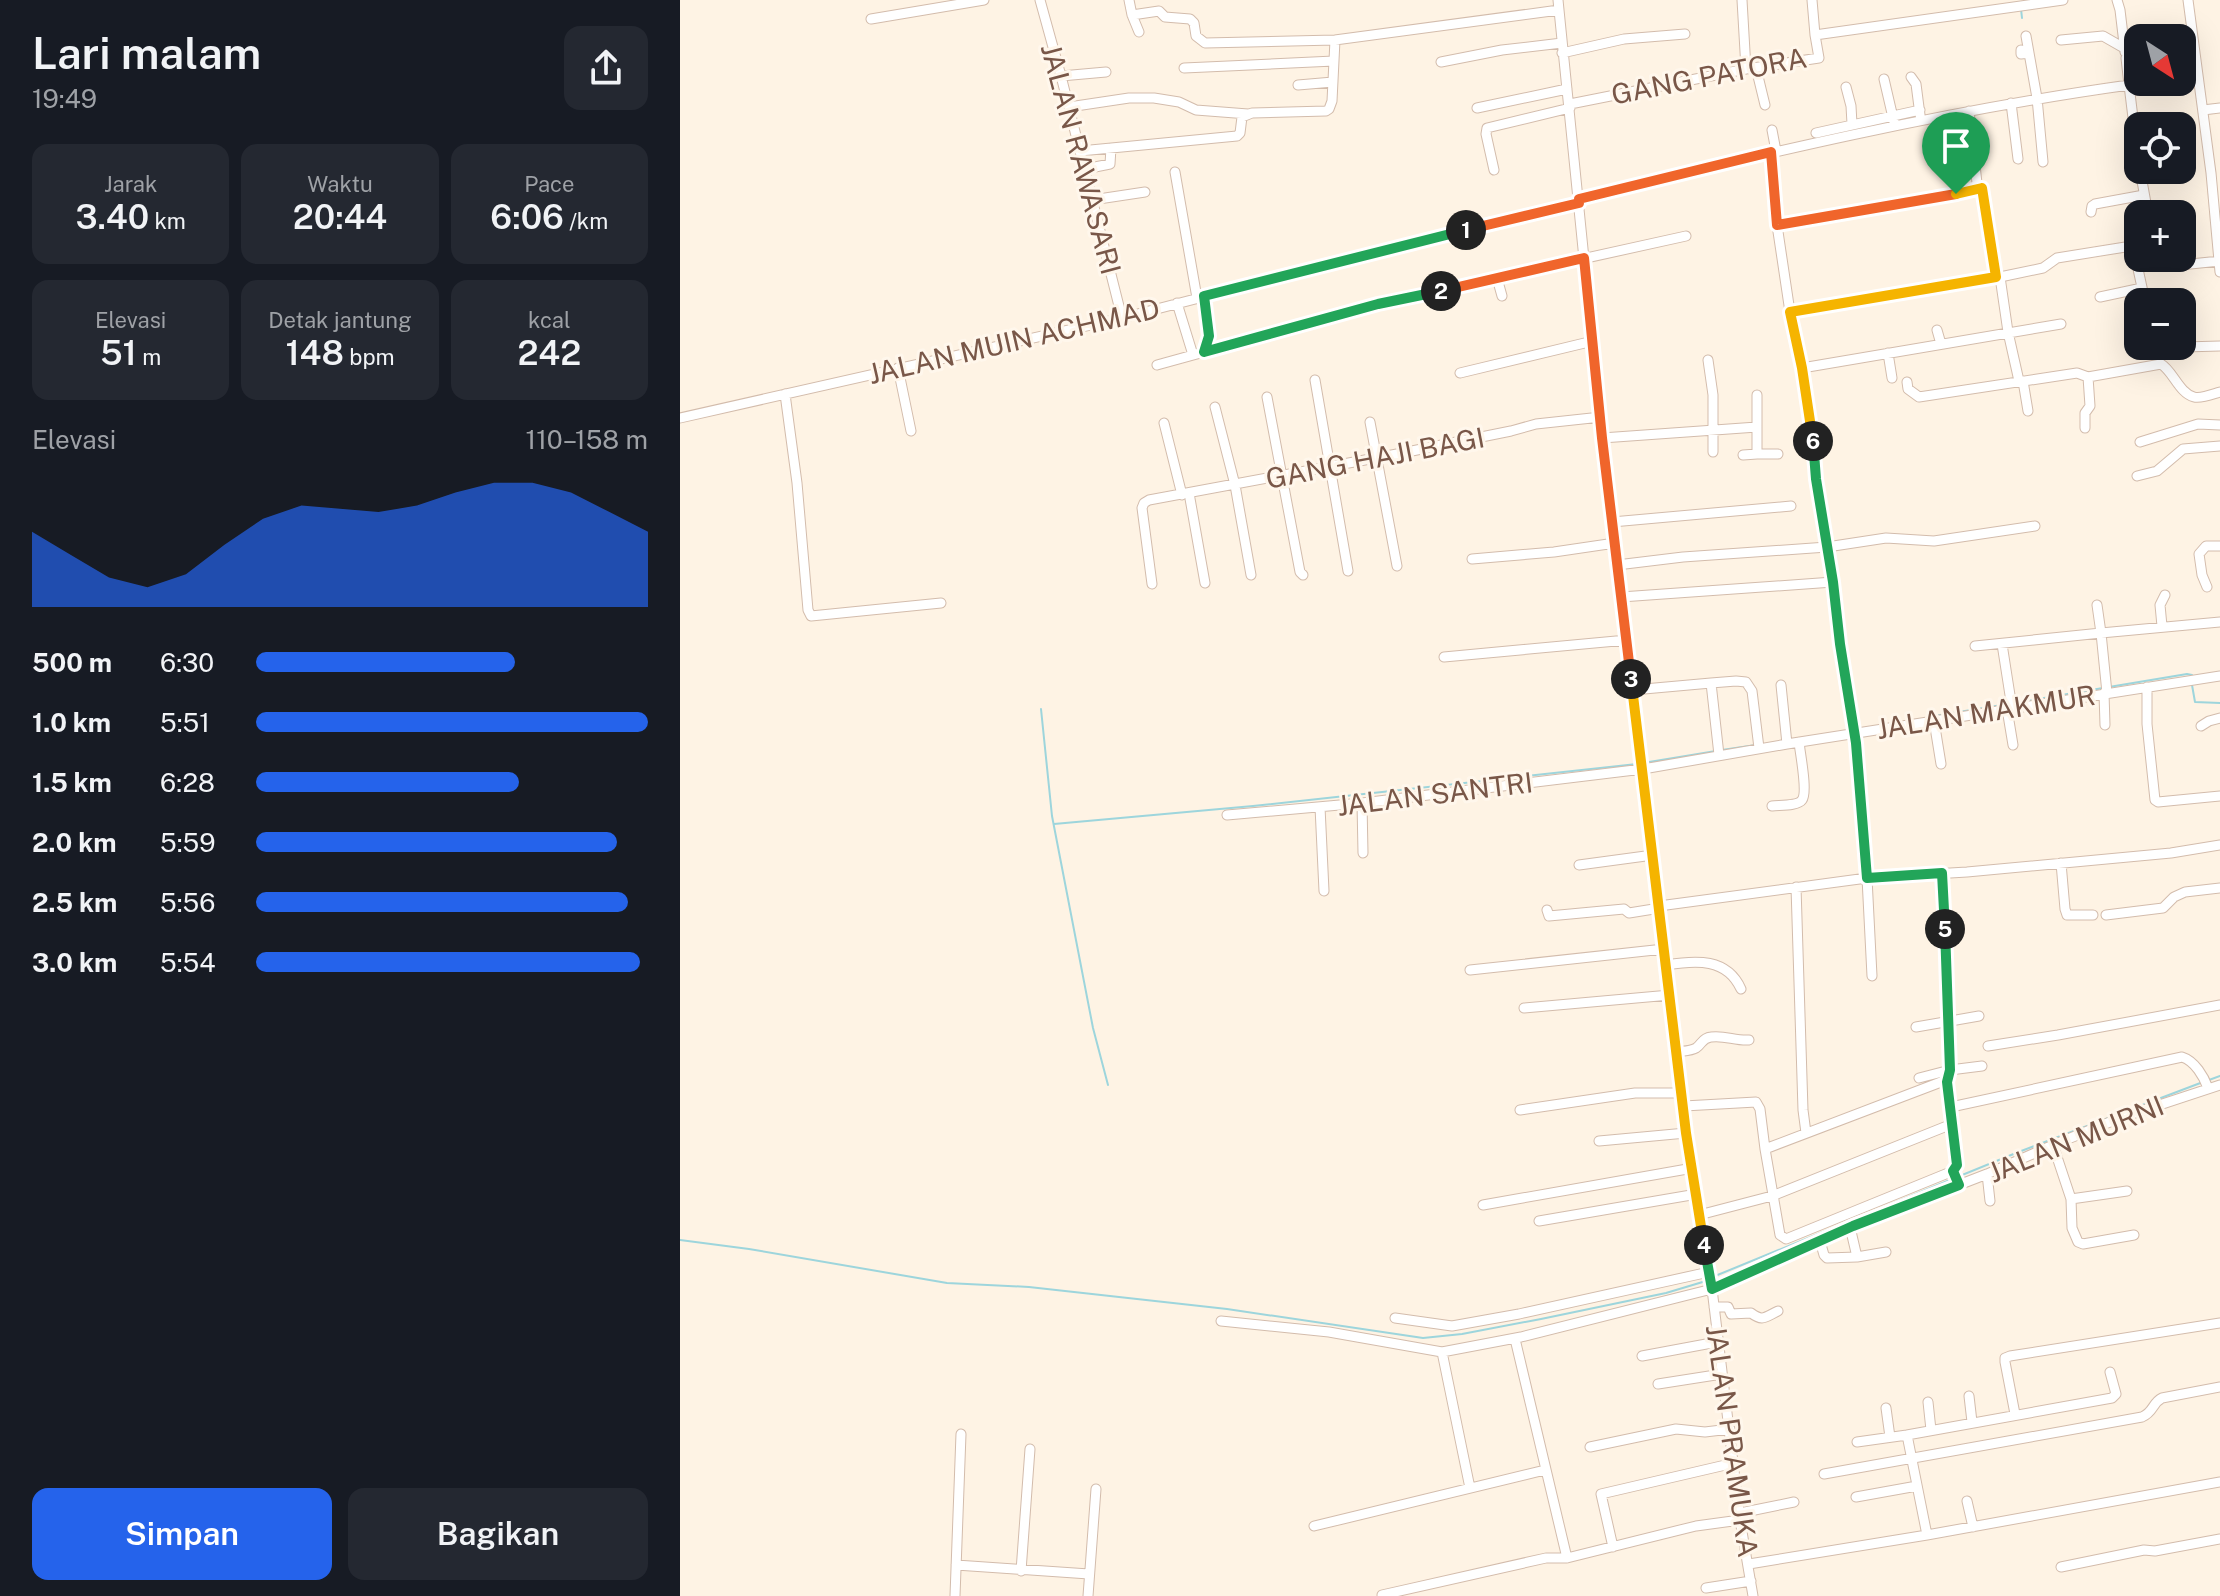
<!DOCTYPE html>
<html lang="id">
<head>
<meta charset="utf-8">
<style>
	body { margin:0; font-family:"Public Sans",sans-serif; background:#242831; color:#f1f3f6; height:100vh; display:flex; flex-direction:column; font-size:30px; white-space:nowrap }
	* { box-sizing:border-box; margin:0 }
	p { font-size:26px; color:#9ea1a6 }
	.icon { flex:none; width:44px; height:44px; fill:none; stroke:currentColor; stroke-width:2; stroke-linecap:round; stroke-linejoin:round }
	.map { position:relative; flex:1; overflow:hidden }
	.drawer { display:flex; flex-direction:column; background:#171b24; width:680px }
	.drawer>* { flex:none }
	.needle { width:52px; rotate:144deg }
	.fabs { position:absolute; left:1444px; top:24px; display:grid; gap:16px }
	.fabs a { display:grid; place-items:center; width:72px; height:72px; border-radius:16px; background:#171b24; box-shadow:0 8px 32px #0002; font-size:40px }
	.pin { position:absolute; display:grid; place-items:center; width:68px; height:68px; color:#fff; margin:-82px -34px; border-radius:50% 50% 50% 0; rotate:-45deg; box-shadow:0 0 8px #0007 }
	.pin .icon { rotate:45deg }
	.km { position:absolute; width:40px; height:40px; margin:-20px; border-radius:50%; background:#222; color:#fff; font-size:22px; line-height:40px; text-align:center }
	.round { display:grid; place-items:center; flex:none; width:84px; height:84px; border-radius:16px; background:#242831 }
	.headline { display:flex; align-items:center; justify-content:space-between; height:136px; padding:0 32px }
	h1 { font-size:44px; font-weight:600; line-height:60px }
	.metrics { display:grid; grid-template-columns:repeat(3,1fr); gap:12px; height:136px; padding:8px 32px }
	.metrics div { display:grid; align-content:center; border-radius:16px; background:#242831; text-align:center }
	.metrics b { font-size:34px; font-weight:600 }
	.metrics small { font-size:22px; font-weight:400 }
	.metrics p { font-size:22px }
	.chart { height:224px; padding:16px 32px }
	.chart p { display:flex; justify-content:space-between }
	.chart svg { width:100%; height:144px; margin-top:8px; fill:#2563eb; opacity:.7 }
	.button { display:flex; gap:16px; margin-top:auto; padding:16px 32px }
	.button a { flex:1; height:92px; border-radius:16px; background:#2563eb; color:#fff; font-size:32px; font-weight:600; line-height:92px; text-align:center }
	.button a+a { background:#242831; color:#f1f3f6 }
	ul { padding:0 32px; list-style:none; font-size:26px }
	li { display:grid; grid-template-columns:128px 96px 1fr; align-items:center; height:60px }
	li i { height:20px; border-radius:10px; background:#2563eb }
	main { display:flex; flex:1; min-height:0 }
	.map>svg:first-child { display:block }
</style>
</head>
<body>
<main>
<section class="drawer">
<div class="headline"><div><h1>Lari malam</h1><p>19:49</p></div><a class="round"><svg class="icon" aria-label="share" viewBox="0 0 24 24"><path d="M12 15V3M7 8l5-5 5 5M5 13v7h14v-7"/></svg></a></div>
<div class="metrics">
<div><p>Jarak</p><b>3.40<small> km</small></b></div>
<div><p>Waktu</p><b>20:44</b></div>
<div><p>Pace</p><b>6:06<small> /km</small></b></div>
</div>
<div class="metrics">
<div><p>Elevasi</p><b>51<small> m</small></b></div>
<div><p>Detak jantung</p><b>148<small> bpm</small></b></div>
<div><p>kcal</p><b>242</b></div>
</div>
<div class="chart"><p><span>Elevasi</span>110–158 m</p>
<svg viewBox="0 0 160 44" preserveAspectRatio="none"><path d="M0 44V21L10 28L20 35L30 38L40 34L50 25L60 17L70 13L80 14L90 15L100 13L110 9L120 6L130 6L140 9L150 15L160 21V44z"/></svg>
</div>
<ul>
<li><b>500 m</b>6:30<i style="width:66%"></i></li>
<li><b>1.0 km</b>5:51<i style="width:100%"></i></li>
<li><b>1.5 km</b>6:28<i style="width:67%"></i></li>
<li><b>2.0 km</b>5:59<i style="width:92%"></i></li>
<li><b>2.5 km</b>5:56<i style="width:95%"></i></li>
<li><b>3.0 km</b>5:54<i style="width:98%"></i></li>
</ul>
<div class="button"><a>Simpan</a><a>Bagikan</a></div>
</section>
<div class="map">
<svg width="1540" height="1596" viewBox="0 0 1540 1596">
	<rect width="100%" height="100%" fill="#fef3e4"/>
	<g fill="none" stroke-linecap="round" stroke-linejoin="round">
		<path stroke="#9dd5dc" stroke-width="2" d="M1341,9L1342,18
			M1512,685L1515,702L1540,703
			M1429,687L1507,674L1512,675
			M1335,703L1423,688
			M361,709L372,816L413,1028L428,1085
			M1248,717L1328,704
			M1042,750L1076,745
			M963,763L1036,751
			M374,824L573,806L957,764
			M1529,1080L1540,1076
			M0,1240L69,1249L267,1283L349,1287L547,1309L743,1338L782,1334L861,1319L986,1293L1026,1281
			M1035,1276L1336,1153L1523,1082"/>
		<g stroke="#d3bcac" stroke-width="11">
			<path id="minor" d="M360,0L381,76L442,318
				M449,0L452,15L459,32
				M878,0L922,438L948,659L1006,1133L1032,1289L1060,1520L1073,1596
				M1062,0L1066,69
				M1132,0L1135,35
				M1437,0L1440,10L1445,52
				M1508,0L1531,173L1540,272
				M452,15L479,11L485,17L510,19L514,23L516,36L525,43L655,40L879,10
				M191,19L304,0
				M1346,36L1357,98L1363,162
				M1381,40L1423,36L1444,48
				M1341,50V54L1349,53
				M882,53L944,39L1005,34
				M761,62L822,50L882,43
				M504,68L654,61
				M1076,68L1085,105
				M381,76L426,72
				M1231,77L1236,84L1240,115
				M1204,79L1214,122
				M618,85L653,82
				M1449,85L1458,159
				M1166,87L1171,106L1172,124
				M1331,103L1338,159
				M890,104L1066,69L1139,58L1135,35L1383,0
				M389,107L449,98H474L499,102L516,110L568,114
				M797,108L887,89
				M1523,110L1540,108
				M1092,130L1096,151
				M1136,133L1240,110
				M400,151L557,136L560,133L562,117L572,113L646,111L649,109L652,101L655,40
				M1091,152L1097,225L1110,312L1122,368L1132,433L1136,479L1153,582L1160,644L1176,743L1187,878L1192,976
				M405,169L430,164L431,148
				M814,170L806,134L807,128L890,108
				M1460,170L1468,214
				M495,172L517,298
				M1295,189L1302,188L1316,277
				M899,199C1081,154 1263,111 1449,85L1446,58L1458,57
				M412,200L465,192
				M1411,212L1412,206L1415,204L1464,195
				M1097,225L1294,190L1297,183L1289,111
				M1453,246L1463,292
				M1501,262V265L1540,261
				M1320,277L1328,332L1339,381
				M817,278L822,296
				M1420,297L1462,288
				M497,303L513,355
				M1110,312L1320,277L1363,268L1377,258L1458,245
				M1257,330L1261,344
				M1502,343L1504,347L1540,346
				M524,352L529,336L524,296
				M1208,353L1212,378
				M1028,360L1033,395V452
				M477,365L698,304L1006,236
				M218,368L231,431
				M1122,368L1381,324
				M780,373L913,341
				M635,380L668,571
				M1343,381L1348,411
				M1227,382L1228,389L1239,397L1397,373L1408,377L1481,364C1493,371 1499,393 1514,397C1521,399 1533,394 1540,392
				M105,394L117,483L128,610L131,616L261,603
				M1077,395V454H1098
				M587,397L620,572L623,575
				M535,407L555,485L571,575
				M0,418L442,318L766,234L899,203
				M690,422L717,566
				M484,423L502,495
				M1405,428V413L1410,406L1408,377
				M922,438L1077,427
				M1460,442L1518,424L1540,425
				M1063,455L1077,454
				M1457,476L1477,471L1503,449L1540,446
				M509,493L525,583
				M932,522L1111,506
				M792,559L874,552L935,543
				M937,565L1003,557L1147,547L1206,538L1254,541L1355,526
				M472,584L462,508L464,503L469,500L717,454L831,431L856,424L921,417
				M1527,587L1522,575L1519,554L1526,546H1540
				M941,597L1153,582
				M1417,605L1421,633L1540,622
				M1482,626L1480,605L1485,595
				M1322,644L1332,708
				M1295,646L1421,633L1427,693
				M764,657L947,640
				M1031,683L1056,681L1066,682L1072,691L1079,748
				M1101,685L1107,744
				M1467,687V724L1475,800L1478,802L1540,796
				M953,690L1031,683L1039,755
				M1424,693L1425,725
				M1327,709L1333,745
				M1254,721L1261,764
				M1521,726L1529,721L1540,718
				M682,803L683,853
				M1092,806C1099,805 1118,806 1122,800C1128,792 1120,753 1119,742
				M640,807L644,891
				M547,815L682,803L963,769L1107,744L1540,676
				M1381,863L1385,909L1387,915H1413
				M899,865L973,855
				M1262,873L1270,1070L1267,1082
				M1116,887L1123,1110L1126,1133
				M979,906L1187,878L1287,872L1491,853L1540,845
				M867,910L869,916L944,909L949,913L980,908
				M1426,915L1483,908L1494,897L1505,892L1540,888
				M987,965C1016,960 1047,958 1061,989
				M790,970L984,949
				M844,1008L990,995
				M1236,1027L1299,1016
				M1308,1046L1378,1035L1540,1005
				M997,1052C1003,1051 1011,1051 1016,1048C1022,1044 1022,1038 1031,1037C1045,1035 1055,1041 1069,1040
				M1239,1078L1270,1070L1302,1066
				M1004,1106L1076,1102L1080,1109L1085,1149
				M1271,1107L1502,1057C1515,1061 1524,1077 1528,1088
				M840,1110L955,1093H1002
				M919,1141L1006,1133
				M1373,1145L1391,1199L1392,1228L1398,1242L1403,1244L1454,1235
				M1307,1174L1310,1201
				M1391,1199L1447,1191
				M803,1205L1013,1168
				M1019,1215L1092,1196L1272,1124L1277,1165L1273,1171L1106,1239L1100,1235L1085,1149L1261,1082L1269,1084L1272,1124
				M859,1221L1017,1194
				M1170,1227L1177,1257L1206,1252
				M1140,1241L1144,1255L1147,1258L1177,1257
				M1034,1307H1048L1051,1314L1071,1313C1083,1322 1085,1317 1098,1311
				M715,1318L772,1326L839,1314L1029,1272
				M541,1321L649,1332L762,1352L841,1337L1032,1289L1170,1227L1307,1174L1373,1145L1440,1118L1540,1085
				M835,1339L887,1558
				M762,1352L790,1488
				M962,1356L1037,1342
				M978,1384L1042,1374
				M1289,1396L1292,1422
				M1248,1402L1251,1430
				M1206,1408L1210,1437
				M1335,1414L1325,1362V1358L1330,1356L1540,1323
				M1227,1435L1432,1398L1436,1394L1430,1372
				M1177,1442L1227,1435L1247,1535
				M910,1447L996,1429L1025,1432L1050,1429
				M1144,1474L1462,1417C1474,1412 1472,1403 1482,1398L1540,1387
				M1176,1497L1237,1486
				M1287,1501L1293,1527
				M1060,1513L1114,1502
				M634,1526L865,1470
				M933,1547L921,1494L1054,1463
				M1069,1564L1247,1535L1540,1482
				M276,1565L409,1574
				M1381,1567L1464,1550L1475,1551L1540,1539
				M341,1571L350,1449
				M1026,1588L1071,1581
				M702,1595L866,1558H887L1016,1526L1060,1520
				M275,1596L281,1434
				M408,1596L416,1489"/>
		</g>
		<use href="#minor" stroke="#fff" stroke-width="9"/>
	</g>
	<g fill="none" stroke-linecap="round" stroke-linejoin="round">
		<g stroke="#fff" stroke-width="16">
			<path id="split-1" d="M786,230L899,203V199L1091,152L1097,225L1276,194"/>
		</g>
		<g stroke="#fff" stroke-width="16">
			<path id="split-2" d="M761,291L698,304L524,352L529,336L524,296L786,230"/>
		</g>
		<g stroke="#fff" stroke-width="16">
			<path id="split-3" d="M761,291L904,258L922,438L951,679"/>
		</g>
		<g stroke="#fff" stroke-width="16">
			<path id="split-4" d="M951,679L1006,1133L1024,1245"/>
		</g>
		<g stroke="#fff" stroke-width="16">
			<path id="split-5" d="M1024,1245L1032,1289L1173,1226L1279,1185L1273,1171L1277,1165L1267,1082L1270,1070L1265,929"/>
		</g>
		<g stroke="#fff" stroke-width="16">
			<path id="split-6" d="M1133,441L1136,479L1153,582L1160,644L1176,743L1187,878L1262,873L1265,929"/>
		</g>
		<g stroke="#fff" stroke-width="16">
			<path id="split-7" d="M1133,441L1122,368L1110,312L1316,277L1302,188L1276,194"/>
		</g>
		<use href="#split-1" stroke="#f0652b" stroke-width="10"/>
		<use href="#split-2" stroke="#22a559" stroke-width="10"/>
		<use href="#split-3" stroke="#f0652b" stroke-width="10"/>
		<use href="#split-4" stroke="#f5b400" stroke-width="10"/>
		<use href="#split-5" stroke="#22a559" stroke-width="10"/>
		<use href="#split-6" stroke="#22a559" stroke-width="10"/>
		<use href="#split-7" stroke="#f5b400" stroke-width="10"/>
	</g>
	<g text-anchor="middle" stroke-width="6" stroke-linejoin="round" paint-order="stroke">
		<g font-size="28" fill="#795748" stroke="#fff7ec">
			<text transform="translate(1029 76) rotate(-11)" y="10">GANG PATORA</text>
			<text transform="translate(401 159) rotate(75)" y="10">JALAN RAWASARI</text>
			<text transform="translate(334 341) rotate(-13)" y="10">JALAN MUIN ACHMAD</text>
			<text transform="translate(695 458) rotate(-11)" y="10">GANG HAJI BAGI</text>
			<text transform="translate(1306 712) rotate(-9)" y="10">JALAN MAKMUR</text>
			<text transform="translate(755 794) rotate(-7)" y="10">JALAN SANTRI</text>
			<text transform="translate(1396 1139) rotate(-22)" y="10">JALAN MURNI</text>
			<text transform="translate(1052 1441) rotate(82)" y="10">JALAN PRAMUKA</text>
		</g>
	</g>
</svg>
<div class="fabs">
<a><svg class="needle" viewBox="-14 -14 28 28"><path d="M0-13l5 13h-10z" fill="#e53935"/><path d="M0 13l5-13h-10z" fill="#9ea1a6"/></svg></a>
<a><svg class="icon" aria-label="locate" viewBox="0 0 24 24"><circle cx="12" cy="12" r="6"/><path d="M12 2v4M12 18v4M2 12h4M18 12h4"/></svg></a>
<a>+</a>
<a>−</a>
</div>
<div class="pin" style="left:1276px;top:194px;background:#1e9e55"><svg class="icon" aria-label="arrive" viewBox="0 0 24 24"><path d="M6 21V4h12l-3 4 3 4H6"/></svg></div>
<b class="km" style="left:786px;top:230px">1</b>
<b class="km" style="left:761px;top:291px">2</b>
<b class="km" style="left:951px;top:679px">3</b>
<b class="km" style="left:1024px;top:1245px">4</b>
<b class="km" style="left:1265px;top:929px">5</b>
<b class="km" style="left:1133px;top:441px">6</b>
</div>
</main>
</body>
</html>
